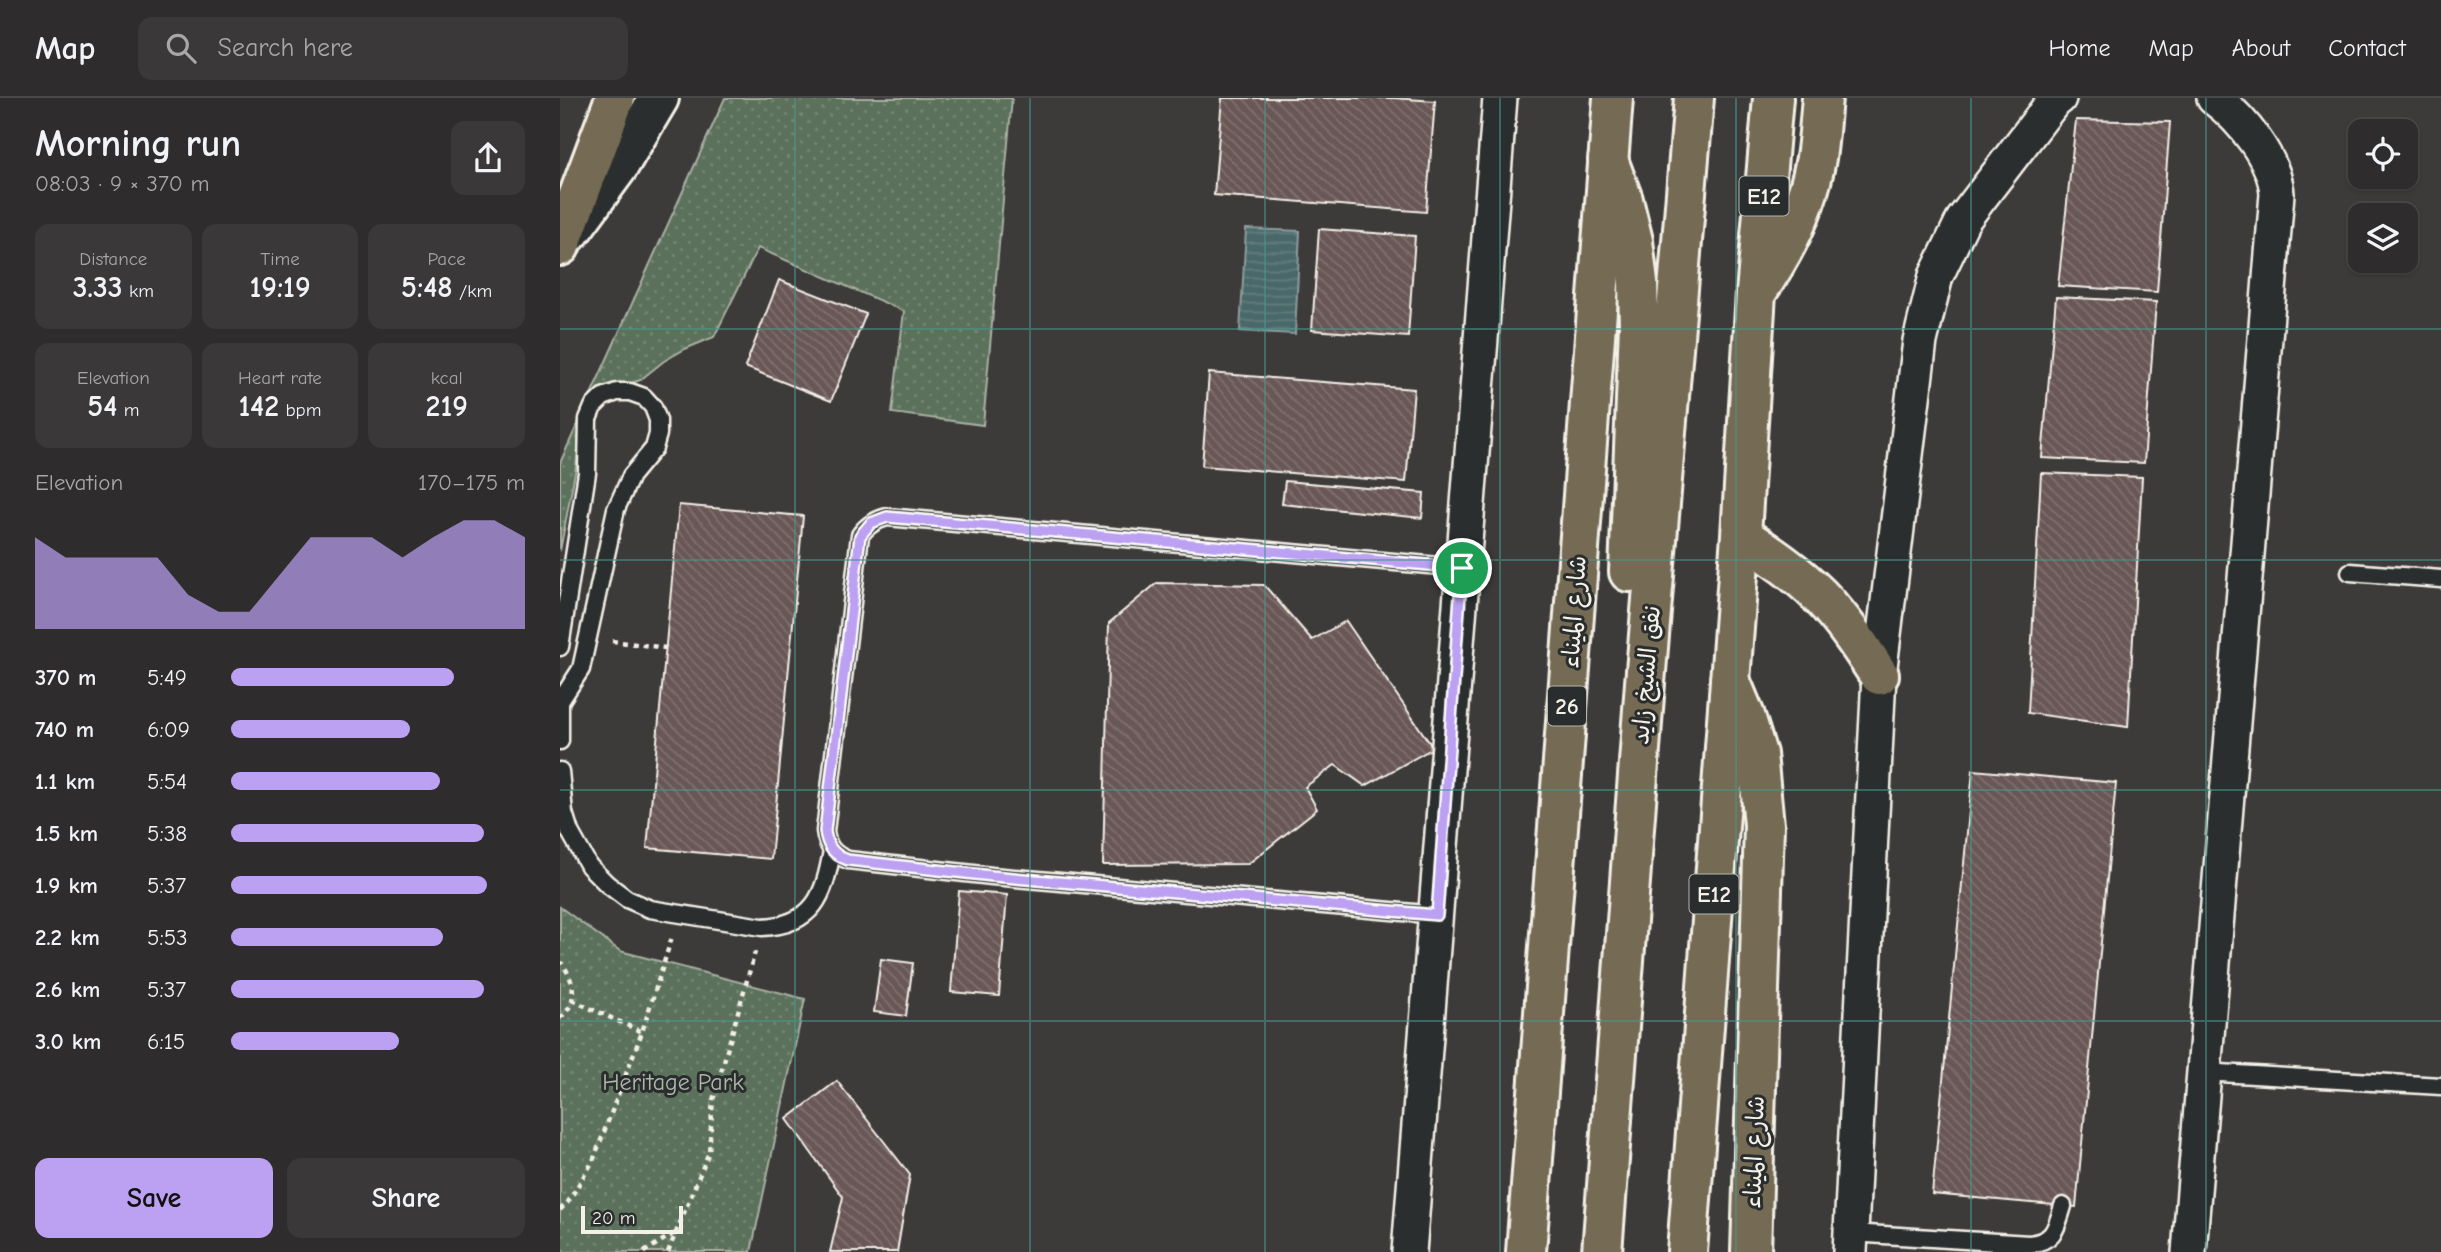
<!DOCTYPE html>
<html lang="en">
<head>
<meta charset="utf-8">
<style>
	body { margin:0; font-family:"Comic Neue","Playpen Sans Arabic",sans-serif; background:#3a3838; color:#f1f3f6; height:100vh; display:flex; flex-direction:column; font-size:26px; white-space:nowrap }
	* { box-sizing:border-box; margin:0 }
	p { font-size:23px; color:#a7a7a9 }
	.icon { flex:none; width:38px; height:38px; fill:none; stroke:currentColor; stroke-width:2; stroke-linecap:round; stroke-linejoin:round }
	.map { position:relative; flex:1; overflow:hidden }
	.drawer { display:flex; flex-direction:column; background:#2e2c2c; width:560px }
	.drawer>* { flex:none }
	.buttons { position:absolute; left:1788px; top:21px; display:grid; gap:14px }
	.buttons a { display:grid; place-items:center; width:70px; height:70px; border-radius:14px; background:#2e2c2c; box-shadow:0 2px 5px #0004,0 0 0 2px #494848; font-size:35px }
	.scale { position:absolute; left:21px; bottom:18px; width:102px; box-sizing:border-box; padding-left:7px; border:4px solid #f4f1e8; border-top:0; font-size:19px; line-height:24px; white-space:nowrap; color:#f4f1e8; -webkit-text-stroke:5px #2a2d2e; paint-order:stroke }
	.pin { position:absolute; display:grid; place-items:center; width:60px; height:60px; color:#fff; margin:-30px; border:4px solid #fff; border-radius:50%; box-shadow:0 2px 7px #0007 }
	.round { display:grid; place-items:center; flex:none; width:74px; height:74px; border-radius:14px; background:#3a3838 }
	.headline { display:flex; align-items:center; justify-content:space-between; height:119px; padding:0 35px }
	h1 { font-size:38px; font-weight:700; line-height:52px }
	.metrics { display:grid; grid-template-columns:repeat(3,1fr); gap:10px; height:119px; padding:7px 35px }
	.metrics div { display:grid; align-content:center; border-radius:14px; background:#3a3838; text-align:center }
	.metrics b { font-size:30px; font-weight:700 }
	.metrics small { font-size:19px; font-weight:400 }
	.metrics p { font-size:19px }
	.chart { height:196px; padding:14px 35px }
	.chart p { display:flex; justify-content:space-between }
	.chart svg { width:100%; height:126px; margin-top:7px; fill:#bca0f2; opacity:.7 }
	.button { display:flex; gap:14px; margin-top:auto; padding:14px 35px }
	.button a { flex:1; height:80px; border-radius:14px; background:#bca0f2; color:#111; font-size:28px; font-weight:700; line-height:80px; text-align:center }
	.button a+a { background:#3a3838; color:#f1f3f6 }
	ul { padding:0 35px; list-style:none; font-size:23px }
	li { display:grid; grid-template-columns:112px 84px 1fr; align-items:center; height:52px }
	li i { height:18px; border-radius:9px; background:#bca0f2 }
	header { display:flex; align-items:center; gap:42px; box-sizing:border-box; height:98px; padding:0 35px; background:#2e2c2c; border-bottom:2px solid #494848 }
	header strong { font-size:33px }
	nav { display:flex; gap:38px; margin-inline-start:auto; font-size:24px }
	.search { width:490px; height:63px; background:#3a3838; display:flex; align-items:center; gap:18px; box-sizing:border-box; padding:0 24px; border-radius:14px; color:#a7a7a9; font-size:26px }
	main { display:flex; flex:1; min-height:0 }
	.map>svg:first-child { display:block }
</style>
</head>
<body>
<header>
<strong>Map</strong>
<div class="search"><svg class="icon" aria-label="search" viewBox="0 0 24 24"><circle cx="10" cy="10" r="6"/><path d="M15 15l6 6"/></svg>Search here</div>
<nav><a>Home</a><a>Map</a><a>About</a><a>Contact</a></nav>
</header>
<main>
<section class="drawer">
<div class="headline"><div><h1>Morning run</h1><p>08:03 · 9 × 370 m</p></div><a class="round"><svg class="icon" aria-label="share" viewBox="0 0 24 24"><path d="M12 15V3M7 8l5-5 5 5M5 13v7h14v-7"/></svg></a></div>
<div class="metrics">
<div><p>Distance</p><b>3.33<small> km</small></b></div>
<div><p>Time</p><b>19:19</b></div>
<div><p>Pace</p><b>5:48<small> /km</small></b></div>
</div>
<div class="metrics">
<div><p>Elevation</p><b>54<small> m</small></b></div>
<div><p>Heart rate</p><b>142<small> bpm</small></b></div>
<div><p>kcal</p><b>219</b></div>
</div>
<div class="chart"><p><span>Elevation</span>170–175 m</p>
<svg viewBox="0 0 160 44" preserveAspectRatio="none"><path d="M0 44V12L10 19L20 19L30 19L40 19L50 32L60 38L70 38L80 25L90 12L100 12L110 12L120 19L130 12L140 6L150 6L160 12V44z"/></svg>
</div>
<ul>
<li><b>370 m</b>5:49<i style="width:76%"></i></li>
<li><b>740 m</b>6:09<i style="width:61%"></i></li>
<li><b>1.1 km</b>5:54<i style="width:71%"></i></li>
<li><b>1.5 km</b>5:38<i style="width:86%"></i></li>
<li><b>1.9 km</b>5:37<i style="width:87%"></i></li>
<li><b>2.2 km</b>5:53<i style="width:72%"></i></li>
<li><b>2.6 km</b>5:37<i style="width:86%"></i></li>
<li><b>3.0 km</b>6:15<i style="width:57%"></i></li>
</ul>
<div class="button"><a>Save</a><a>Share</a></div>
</section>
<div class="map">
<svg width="1881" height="1154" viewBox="0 0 1881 1154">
	<defs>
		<pattern id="park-dots" width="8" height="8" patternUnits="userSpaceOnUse" patternTransform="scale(1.75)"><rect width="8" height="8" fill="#5b715c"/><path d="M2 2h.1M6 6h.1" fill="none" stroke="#738673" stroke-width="1.8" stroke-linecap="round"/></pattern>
		<pattern id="water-rules" width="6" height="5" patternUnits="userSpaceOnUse" patternTransform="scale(1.75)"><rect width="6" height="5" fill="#49676a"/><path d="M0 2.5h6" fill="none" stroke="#647d7f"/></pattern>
		<pattern id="building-back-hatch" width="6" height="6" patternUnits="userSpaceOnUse" patternTransform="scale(1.75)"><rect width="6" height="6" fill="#695756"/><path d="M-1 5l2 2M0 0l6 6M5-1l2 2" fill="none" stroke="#7f706e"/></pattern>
	</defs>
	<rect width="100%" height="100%" fill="#3d3a3a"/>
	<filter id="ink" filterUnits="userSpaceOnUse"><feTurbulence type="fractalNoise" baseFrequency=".0143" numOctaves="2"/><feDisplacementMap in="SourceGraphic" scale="14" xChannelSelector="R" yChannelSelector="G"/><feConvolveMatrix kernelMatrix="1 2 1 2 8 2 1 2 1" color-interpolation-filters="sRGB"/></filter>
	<g filter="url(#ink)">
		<path fill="url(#park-dots)" stroke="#a8b1a2" stroke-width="2" d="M165,0H452L423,327L332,315L344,213L198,150L154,239L125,251L104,263L80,282L53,292L20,334L16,369L0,453V365Z
			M0,809L60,853L245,901L191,1154H0Z"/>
		<path fill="url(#water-rules)" stroke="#8d9e9c" stroke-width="2" d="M686,131L740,133L735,236L680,233Z"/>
		<path fill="url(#building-back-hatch)" stroke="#f4f1e8" stroke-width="2" d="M662,0H833L875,3L866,114L654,97Z
			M1516,22L1610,24L1597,194L1498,188Z
			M1516,22L1610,24L1597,194L1498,188Z
			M759,131L855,138L848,239L752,232Z
			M219,182L306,216L271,303L185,269Z
			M1496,199L1596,204L1584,365L1482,360Z
			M1496,199L1596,204L1584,365L1482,360Z
			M649,275L854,291L846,384L642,368Z
			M1481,375L1582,379L1568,629L1468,615Z
			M1481,375L1582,379L1568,629L1468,615Z
			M725,383L864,395L862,420L722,406Z
			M119,407L243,418L211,761L87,750Z
			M597,485L704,487L752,542L786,523L873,650L805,688L775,667L745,689L757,711L688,766L543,767L549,525Z
			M1413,672L1556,685L1516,1109L1372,1096Z
			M399,793L447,797L439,898L391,894Z
			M321,861L353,865L346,918L314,914Z
			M277,983L350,1077L337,1154H270L283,1099L227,1021Z"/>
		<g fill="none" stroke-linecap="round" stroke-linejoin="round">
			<g stroke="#f4f1e8" stroke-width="21">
				<path id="service" d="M1790,474L1881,481
					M0,549L27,375L28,321L33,309L43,299L57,294H70L84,299L93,309L98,322V336L94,350L71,378L56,411L21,571L1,602L0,597
					M0,602V643
					M0,673L4,715L10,734L29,768L47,786L67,801L90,811L202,829C254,827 264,798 272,753
					M877,817L432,778L288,762C273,756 267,749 265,733L300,437C307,427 315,422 327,419L902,470
					M1643,974L1881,988
					M1291,1135L1469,1146C1495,1143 1496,1130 1503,1108"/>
			</g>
			<g stroke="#f4f1e8" stroke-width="38">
				<path id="minor" d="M849,1154L940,0
					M1290,1154L1319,577L1360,243L1376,178L1403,122L1494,3L1499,0
					M1629,1154L1717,96C1715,61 1681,20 1654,0"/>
			</g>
			<g stroke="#f4f1e8" stroke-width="44">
				<path id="secondary" d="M11,133L58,69L99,0"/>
			</g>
			<g stroke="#f4f1e8" stroke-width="44">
				<path id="primary" d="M1196,195C1224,155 1248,110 1256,60C1259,41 1260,20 1262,0
					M1170,582L1185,618L1197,656L1204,727L1191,1154
					M966,1154L1053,0"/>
			</g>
			<g stroke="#f4f1e8" stroke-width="44">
				<path id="trunk" d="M0,148L55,0"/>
			</g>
			<g stroke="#f4f1e8" stroke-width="44">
				<path id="motorway" d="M1048,62L1063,102L1073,143L1078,185L1079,227L1069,474
					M1181,437C1209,456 1236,474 1260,498C1283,522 1301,549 1319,577
					M1042,1154L1085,585L1134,0
					M1127,1154L1181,437L1196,195L1213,0"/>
			</g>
			<path stroke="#f4f1e8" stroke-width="4.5" stroke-dasharray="5 5" stroke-linecap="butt" d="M52,543L106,550
				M12,902L82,934
				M0,920C20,904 14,881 1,864
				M0,1112L8,1104L33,1063L82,934L112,839
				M84,1154L116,1134
				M108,1154L149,1054L153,1002L195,854"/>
			<use href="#service" stroke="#2a2d2e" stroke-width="16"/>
			<use href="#minor" stroke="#2a2d2e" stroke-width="33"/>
			<use href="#secondary" stroke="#2a2d2e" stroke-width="38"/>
			<use href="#primary" stroke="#746b52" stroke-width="38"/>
			<use href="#trunk" stroke="#746b52" stroke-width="38"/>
			<use href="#motorway" stroke="#746b52" stroke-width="38"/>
		</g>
	</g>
	<g fill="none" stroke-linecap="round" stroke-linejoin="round" filter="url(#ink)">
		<g stroke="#fff" stroke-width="14">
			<path id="route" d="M327,419L902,470L877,817L432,778L288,762C273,757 267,748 265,733L300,438L311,425Z"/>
		</g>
		<use href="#route" stroke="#bca0f2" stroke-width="9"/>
	</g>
	<path fill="none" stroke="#48958c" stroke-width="2" stroke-opacity="0.55" d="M235,0V1154M470,0V1154M705,0V1154M940,0V1154M1176,0V1154M1411,0V1154M1646,0V1154M0,231H1881M0,462H1881M0,692H1881M0,923H1881"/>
	<g text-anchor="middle" stroke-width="6" stroke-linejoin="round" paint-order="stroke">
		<g fill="#2a2d2e" stroke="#b7b6b0" stroke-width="2">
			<rect x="1179.5" y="78.5" width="49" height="39" rx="5"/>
			<rect x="988" y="588.5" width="38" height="39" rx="5"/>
			<rect x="1129.5" y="776.5" width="49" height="39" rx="5"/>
		</g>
		<g font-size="23" font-weight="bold" fill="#f4f1e8">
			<text x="1204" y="106">E12</text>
			<text x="1007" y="616">26</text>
			<text x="1154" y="804">E12</text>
		</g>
		<g font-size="24" fill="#f4f1e8" stroke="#2a2d2e">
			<text transform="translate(1014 514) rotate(-86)" y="8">شارع الميناء</text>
			<text transform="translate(1086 577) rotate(-85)" y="8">نفق الشيخ زايد</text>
			<text transform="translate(1194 1054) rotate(-88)" y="8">شارع الميناء</text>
		</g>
		<g font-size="24" fill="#afb7a9" stroke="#2a2d2e">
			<text x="113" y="992">Heritage Park</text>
		</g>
	</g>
</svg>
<div class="buttons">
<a><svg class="icon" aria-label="locate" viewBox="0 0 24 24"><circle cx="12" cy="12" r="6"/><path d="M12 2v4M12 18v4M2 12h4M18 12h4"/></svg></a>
<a><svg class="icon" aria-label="layers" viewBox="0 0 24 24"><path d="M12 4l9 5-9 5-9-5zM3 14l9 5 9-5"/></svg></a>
</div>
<div class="scale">20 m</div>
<div class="pin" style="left:902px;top:470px;background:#1e9e55"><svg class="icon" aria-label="arrive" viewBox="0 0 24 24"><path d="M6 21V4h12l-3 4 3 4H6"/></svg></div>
</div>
</main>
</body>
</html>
